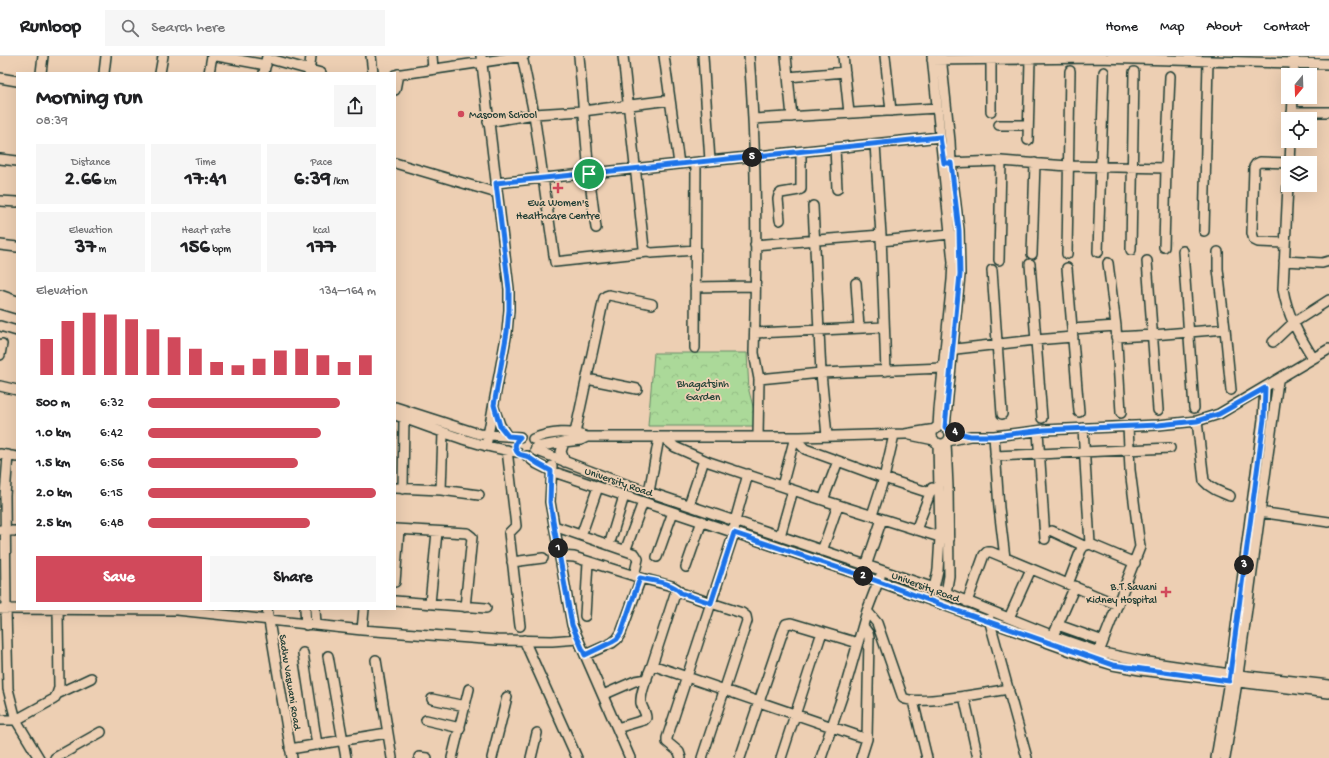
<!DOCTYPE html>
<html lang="en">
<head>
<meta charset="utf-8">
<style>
	body { margin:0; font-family:"Gochi Hand",sans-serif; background:#f6f6f6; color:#202124; height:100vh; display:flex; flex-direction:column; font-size:15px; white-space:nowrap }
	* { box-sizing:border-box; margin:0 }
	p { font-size:13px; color:#757577 }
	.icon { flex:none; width:22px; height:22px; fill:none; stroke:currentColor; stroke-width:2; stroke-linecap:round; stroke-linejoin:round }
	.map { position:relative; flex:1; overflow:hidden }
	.details { position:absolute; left:16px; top:16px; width:380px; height:538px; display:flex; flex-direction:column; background:#fff; border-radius:0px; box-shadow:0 4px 16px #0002 }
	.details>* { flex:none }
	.needle { width:26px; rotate:199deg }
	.buttons { position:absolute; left:1281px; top:12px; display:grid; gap:8px }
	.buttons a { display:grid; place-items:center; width:36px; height:36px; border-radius:0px; background:#fff; box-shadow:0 4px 16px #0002; font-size:20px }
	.pin { position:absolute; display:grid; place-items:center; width:34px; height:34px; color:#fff; margin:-17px; border:2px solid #fff; border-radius:50%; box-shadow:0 1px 4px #0007 }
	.km { position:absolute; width:20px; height:20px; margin:-10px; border-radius:50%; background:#222; color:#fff; font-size:11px; line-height:20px; text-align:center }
	.round { display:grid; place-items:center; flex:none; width:42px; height:42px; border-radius:0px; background:#f6f6f6 }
	.overview { display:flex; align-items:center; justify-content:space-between; height:68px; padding:0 20px }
	h1 { font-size:22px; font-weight:700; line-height:30px }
	.figures { display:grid; grid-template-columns:repeat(3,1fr); gap:6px; height:68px; padding:4px 20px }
	.figures div { display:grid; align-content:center; border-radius:0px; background:#f6f6f6; text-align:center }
	.figures b { font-size:20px; font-weight:700 }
	.figures small { font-size:11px; font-weight:400 }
	.figures p { font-size:11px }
	.chart { height:112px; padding:8px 20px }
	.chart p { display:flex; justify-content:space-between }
	.chart svg { width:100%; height:72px; margin-top:4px; stroke:#d1495b; stroke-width:6 }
	.action { display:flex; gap:8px; margin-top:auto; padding:8px 20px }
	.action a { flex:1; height:46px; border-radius:0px; background:#d1495b; color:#fff; font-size:16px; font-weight:700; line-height:46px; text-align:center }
	.action a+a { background:#f6f6f6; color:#202124 }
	ul { padding:0 20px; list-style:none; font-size:13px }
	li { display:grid; grid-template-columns:64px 48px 1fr; align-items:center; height:30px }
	li i { height:10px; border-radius:5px; background:#d1495b }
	header { display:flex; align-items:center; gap:24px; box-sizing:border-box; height:56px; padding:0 20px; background:#fff; border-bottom:1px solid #e0e0e0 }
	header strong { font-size:19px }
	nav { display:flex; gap:22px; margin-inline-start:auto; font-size:14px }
	.search { width:280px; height:36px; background:#f6f6f6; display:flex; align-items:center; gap:10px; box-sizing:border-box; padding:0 14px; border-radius:0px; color:#757577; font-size:15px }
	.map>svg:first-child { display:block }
</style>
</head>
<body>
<header>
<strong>Runloop</strong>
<div class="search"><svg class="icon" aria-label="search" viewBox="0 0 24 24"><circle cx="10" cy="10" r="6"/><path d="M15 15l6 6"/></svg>Search here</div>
<nav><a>Home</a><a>Map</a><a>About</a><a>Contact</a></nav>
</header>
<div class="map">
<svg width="1329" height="702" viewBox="0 0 1329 702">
	<defs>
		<pattern id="park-crowns" width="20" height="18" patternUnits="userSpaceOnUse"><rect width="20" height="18" fill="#abd999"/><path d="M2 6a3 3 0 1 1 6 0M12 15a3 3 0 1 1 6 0" fill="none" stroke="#93bb84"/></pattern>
	</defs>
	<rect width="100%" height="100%" fill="#edcfb3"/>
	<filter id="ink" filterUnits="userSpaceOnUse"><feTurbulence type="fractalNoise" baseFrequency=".025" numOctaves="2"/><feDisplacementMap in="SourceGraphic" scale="8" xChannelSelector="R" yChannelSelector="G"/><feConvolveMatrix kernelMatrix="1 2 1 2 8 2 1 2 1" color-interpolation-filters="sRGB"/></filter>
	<g filter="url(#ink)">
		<path fill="url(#park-crowns)" stroke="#658b66" d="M654,297H747L749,335L758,370H648Z"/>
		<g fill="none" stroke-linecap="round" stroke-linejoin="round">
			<g stroke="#1f3d34" stroke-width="12">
				<path id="minor" d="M217,0L266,9
					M371,0L373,17
					M432,0L433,13
					M481,0L509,233V254L507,276L486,390
					M522,0L534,58L555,206L648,196
					M579,0L589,118L596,172
					M623,0L644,192L646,195L651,197L696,194
					M664,0L679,108
					M703,0L710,105
					M749,0C757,99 757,198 754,297L759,323L821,317L943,312
					M786,0L792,61
					M843,0L849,57
					M885,0L891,55
					M932,0L953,206L952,224L939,354L938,371
					M941,0L950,85L951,107L959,174L960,219L945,371
					M274,4L321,17
					M932,4L1097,2L1329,8
					M41,17L43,0
					M104,17L106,0
					M160,17L163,0
					M209,17L212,0
					M264,17L267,0
					M309,17L311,0
					M395,19L524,0
					M1294,19V0
					M788,21L845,16
					M0,22L17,25
					M395,34L398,18
					M991,55V3
					M1292,56H1329
					M754,63L937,52
					M1292,63L1293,41
					M488,66L534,58L583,55L670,44
					M999,69H1028
					M1028,84L1030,3
					M875,88L881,179L886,315
					M835,92L837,133
					M0,103L17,105
					M395,107L497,137
					M945,107L1001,105L1068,110L1166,112
					M1290,107L1291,85
					M496,127L940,81
					M1288,129L1283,233C1287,259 1300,281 1313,302
					M0,145L17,146
					M813,150L821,317L827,380
					M780,164L778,143L779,139L781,137L799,134L801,133V96
					M1204,175L1208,5
					M881,185L950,178
					M1285,187L1258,186L1254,184L1252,177L1254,111L1256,108L1260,106L1290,107
					M0,189L17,191
					M755,189L881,179
					M1164,191L1166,112L1170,20
					M1131,194L1134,16
					M1183,195L1194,352
					M1098,196L1104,16
					M1218,196V213L1225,273L1231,334
					M1032,198L1035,107
					M1067,198L1070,15
					M999,204L1001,105
					M1147,205L1158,354
					M1284,205L1322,207L1329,205
					M1108,207L1116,270L1121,357
					M1030,208L1042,362
					M1067,212L1079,356
					M992,214L1002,358
					M856,227L859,272
					M695,231L755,230
					M0,239L17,245
					M0,248L17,253
					M0,270L17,275
					M1072,273L1116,270
					M755,277L884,271
					M1116,281L1153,279L1225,273
					M1273,286L1293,267L1329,244
					M695,292L696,107
					M947,294L1035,284L1073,281
					M0,299L2,288
					M587,323L637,333
					M0,330L17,334
					M395,351L479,378L520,381
					M494,352L500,369L507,380
					M395,359C435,373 475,390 517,396
					M1197,365L1204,425C1211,433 1220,436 1230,440
					M932 379a9 9 0 1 1 18 0a9 9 0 1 1-18 0Z
					M1083,372L1090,488L1135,507
					M1038,375L1045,483
					M575,377L604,242L606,240L609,239L652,248
					M910,379L934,384
					M994,380L999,452L1005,502
					M758,381L759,323
					M800,381V388L805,393L838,405
					M664,382L675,391L709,406L829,446L949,484
					M533,383C550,376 571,374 587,381H800L905,378L936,373
					M948,385L970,380H994L1044,374L1158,369L1197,365L1219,358L1329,293
					M564,386L561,396L565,406
					M946,387L948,431L949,520L946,537
					M536,391L564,386L581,384L587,381
					M507,394L516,470L509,477L520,570
					M535,394L619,426L934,532L1061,583L1099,596L1141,605L1230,618L1329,629
					M0,398L17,401
					M8,399L5,439L6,553L8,633L16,664L39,702
					M527,400L537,408L551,415L866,521L1096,604L1113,609L1140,614L1329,637
					M995,400L1170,392
					M552,410L550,446L572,569L630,702
					M748,418L735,465L734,477L711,547L681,537L675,538L652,609L867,683
					M782,430L795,381
					M395,432L441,434L479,439
					M403,433L404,362
					M441,434L443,377
					M649,436L659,382
					M823,444L838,405L884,422L930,437
					M689,449L704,404
					M1259,456L1329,466
					M872,459L884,422L894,379
					M554,470L635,498L638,503L634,520
					M395,473L467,477L472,481L465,551
					M0,474L17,475
					M583,474L598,431
					M916,474L932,432
					M1052,475L1084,490
					M780,480L793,434
					M611,483L624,440
					M627,490L643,446
					M822,495L838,449
					M560,500L574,501L641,522L672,530L677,533L681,537
					M657,501L673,456
					M512,506L543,502
					M866,510L882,463
					M686,511L702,465
					M880,521L867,555L877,567L903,642C917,650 990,636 1009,633
					M395,526L399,474
					M1068,528L1081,494L1084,490L1090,488
					M934,532L938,514L940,481L938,387
					M395,545L486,552
					M967,546L984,499L987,496H991L1118,549
					M430,547L437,476
					M0,553L177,554L362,574L497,584L552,585L578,583
					M267,553L292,702
					M305,553L306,569
					M315,553L316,569
					M585,560L588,506
					M1009,562L1031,513
					M989,563L1027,702
					M1058,569L1103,585
					M362,574L364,553
					M1053,580L1075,530
					M524,584L577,702
					M1099,596L1140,491L1130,414L1128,370
					M303,597L317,689
					M585,599L612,587L617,583L621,577L641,522
					M328,600L346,702
					M376,604L392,702
					M57,638L91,622
					M603,639L635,625L647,623
					M964,640L978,702
					M432,643L465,650
					M913,645L927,702
					M0,664H16L54,643L57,638L59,632L58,553
					M426,664L460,672
					M617,672L644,664L646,662C646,656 642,652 641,647C640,636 648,619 652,609
					M290,693L387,677
					M419,701L427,702
					M55,702L101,676
					M452,702L469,633
					M492,702L507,641
					M531,702L537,677
					M681,702L679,696L667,686V682L711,547L742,557L746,560L747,565L702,702
					M740,702L782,578L786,568L791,567L858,587
					M781,702L822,576
					M821,702L845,632L867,555
					M861,702L867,683L869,582L868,577L863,570
					M1216,702L1229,625L1263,363L1265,332
					M1225,702L1237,626L1278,325"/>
			</g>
			<use href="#minor" stroke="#edcfb3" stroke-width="9"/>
		</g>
	</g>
	<g fill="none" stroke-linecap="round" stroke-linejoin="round" filter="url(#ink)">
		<g stroke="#fff" stroke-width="8">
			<path id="route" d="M940,81L944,107H951L959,174L960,218L945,371L948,374L970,380H994L1044,374L1158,369L1197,365L1219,358L1265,332L1264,363L1229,625L1113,609L958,555L866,521L734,477L711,547L681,537C672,526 653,525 640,522L621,577L617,583L612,586L585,599L572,569L554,470L550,446L551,415C543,411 536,407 528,401C526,399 522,400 519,398C513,393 515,385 520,381L508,380L500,370L494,349L507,276L509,254V233L496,127Z"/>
		</g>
		<use href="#route" stroke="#1a73e8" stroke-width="5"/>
	</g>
	<g fill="#d1495b" stroke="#edcfb3" stroke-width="1.5">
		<circle cx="461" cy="58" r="4"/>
		<path d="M556 126h4v4h4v4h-4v4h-4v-4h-4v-4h4z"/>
		<path d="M1164 530h4v4h4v4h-4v4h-4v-4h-4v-4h4z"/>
	</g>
	<g text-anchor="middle" stroke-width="3.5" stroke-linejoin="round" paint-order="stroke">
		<g font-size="11" fill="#1f3d34" stroke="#edcfb3" text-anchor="start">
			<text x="469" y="62">Masoom School</text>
			<text x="558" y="150" text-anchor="middle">Eva Women's<tspan x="558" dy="13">Healthcare Centre</tspan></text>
			<text x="1157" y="534" text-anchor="end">B.T.Savani<tspan x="1157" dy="13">Kidney Hospital</tspan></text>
		</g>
		<g font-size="11" fill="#264539" stroke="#edcfb3">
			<text x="703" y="331">Bhagatsinh<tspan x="703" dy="13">Garden</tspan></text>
		</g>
		<g font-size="11" fill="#1f3d34" stroke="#edcfb3">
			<text transform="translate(619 425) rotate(19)" y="4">University Road</text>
			<text transform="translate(926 530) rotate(20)" y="4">University Road</text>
			<text transform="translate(291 626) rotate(81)" y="4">Sadhu Vaswani Road</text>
		</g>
	</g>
</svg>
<div class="buttons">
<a><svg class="needle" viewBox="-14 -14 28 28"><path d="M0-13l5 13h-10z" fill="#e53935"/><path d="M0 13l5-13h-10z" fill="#757577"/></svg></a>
<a><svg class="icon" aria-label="locate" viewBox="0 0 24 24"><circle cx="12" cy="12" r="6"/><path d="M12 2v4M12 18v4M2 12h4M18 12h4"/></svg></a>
<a><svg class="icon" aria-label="layers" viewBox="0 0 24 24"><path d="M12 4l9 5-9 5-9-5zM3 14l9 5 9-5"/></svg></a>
</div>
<div class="pin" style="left:589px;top:118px;background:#1e9e55"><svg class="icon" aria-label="arrive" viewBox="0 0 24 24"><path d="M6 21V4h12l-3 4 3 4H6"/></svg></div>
<b class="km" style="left:558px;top:492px">1</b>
<b class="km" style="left:863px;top:520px">2</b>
<b class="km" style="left:1244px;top:509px">3</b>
<b class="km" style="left:955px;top:376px">4</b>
<b class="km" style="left:752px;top:101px">5</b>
<section class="details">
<div class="overview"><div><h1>Morning run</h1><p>08:39</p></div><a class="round"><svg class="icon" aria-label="share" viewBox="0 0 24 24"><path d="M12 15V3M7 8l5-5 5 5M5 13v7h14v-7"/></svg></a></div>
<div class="figures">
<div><p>Distance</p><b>2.66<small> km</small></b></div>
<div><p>Time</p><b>17:41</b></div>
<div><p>Pace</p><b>6:39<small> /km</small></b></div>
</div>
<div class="figures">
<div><p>Elevation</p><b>37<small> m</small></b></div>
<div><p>Heart rate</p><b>156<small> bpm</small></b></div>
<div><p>kcal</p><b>177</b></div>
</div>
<div class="chart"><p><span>Elevation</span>134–164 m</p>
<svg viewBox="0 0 160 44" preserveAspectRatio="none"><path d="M5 44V22M15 44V11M25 44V6M35 44V7M45 44V10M55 44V16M65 44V21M75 44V28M85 44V36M95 44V38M105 44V34M115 44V29M125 44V28M135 44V32M145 44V36M155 44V32"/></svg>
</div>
<ul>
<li><b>500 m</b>6:32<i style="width:84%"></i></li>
<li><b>1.0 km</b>6:42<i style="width:76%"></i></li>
<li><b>1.5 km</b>6:56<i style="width:66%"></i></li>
<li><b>2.0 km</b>6:15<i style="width:100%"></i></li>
<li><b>2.5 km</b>6:48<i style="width:71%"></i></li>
</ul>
<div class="action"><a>Save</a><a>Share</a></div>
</section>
</div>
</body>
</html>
